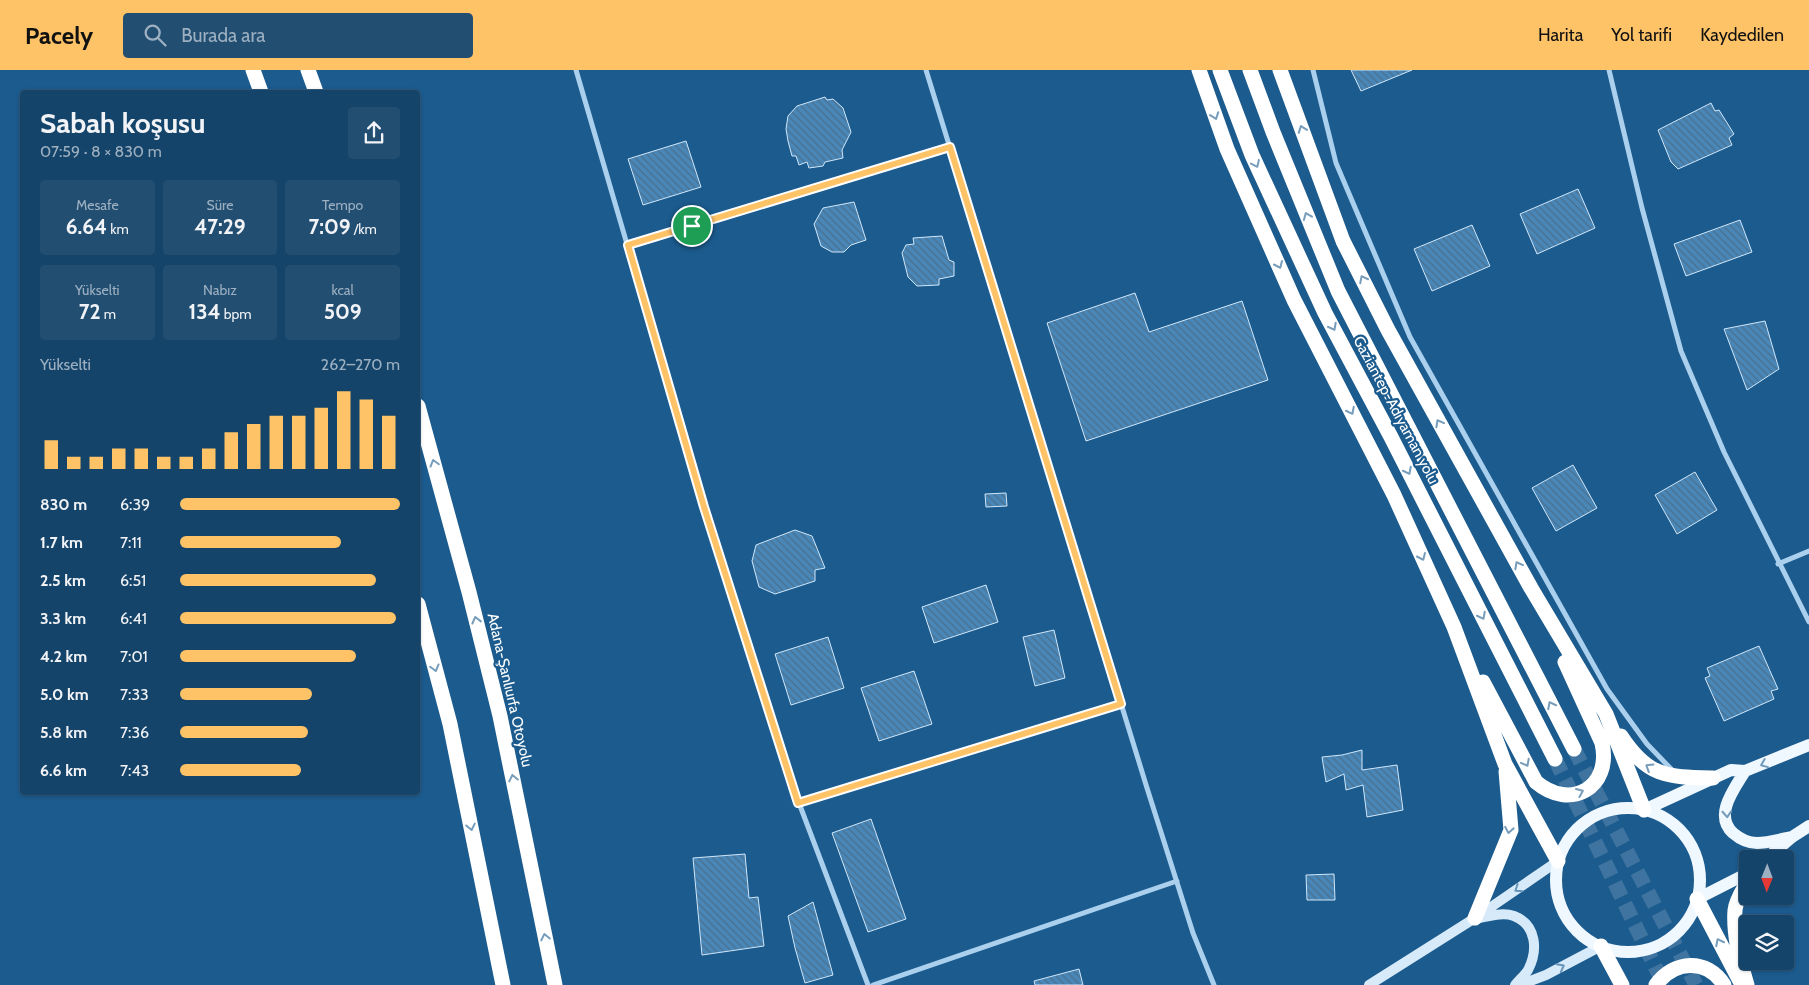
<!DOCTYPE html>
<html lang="tr">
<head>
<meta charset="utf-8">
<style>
	body { margin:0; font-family:Cabin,sans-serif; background:#224e72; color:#f1f3f6; height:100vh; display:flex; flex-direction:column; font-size:19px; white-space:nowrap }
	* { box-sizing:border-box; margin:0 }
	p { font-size:16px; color:#9db0c1 }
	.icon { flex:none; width:28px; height:28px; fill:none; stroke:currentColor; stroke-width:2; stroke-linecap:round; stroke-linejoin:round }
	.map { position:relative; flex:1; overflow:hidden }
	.details { position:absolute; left:20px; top:20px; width:400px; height:705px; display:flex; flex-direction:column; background:#15446a; border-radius:5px; box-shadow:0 1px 4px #0004,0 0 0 1px #345c7e }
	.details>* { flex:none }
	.needle { width:32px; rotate:181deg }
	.tools { position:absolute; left:1739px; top:780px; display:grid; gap:10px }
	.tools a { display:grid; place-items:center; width:55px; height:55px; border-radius:5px; background:#15446a; box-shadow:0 1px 4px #0004,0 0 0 1px #345c7e; font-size:25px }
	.pin { position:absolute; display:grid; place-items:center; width:42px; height:42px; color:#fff; margin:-21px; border:2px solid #fff; border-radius:50%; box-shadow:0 1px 5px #0007 }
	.round { display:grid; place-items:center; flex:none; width:52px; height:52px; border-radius:5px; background:#224e72 }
	.overview { display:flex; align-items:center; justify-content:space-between; height:85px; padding:0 20px }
	h1 { font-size:28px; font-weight:700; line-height:38px }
	.metrics { display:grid; grid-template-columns:repeat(3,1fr); gap:8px; height:85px; padding:5px 20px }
	.metrics div { display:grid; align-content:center; border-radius:5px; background:#224e72; text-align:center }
	.metrics b { font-size:21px; font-weight:700 }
	.metrics small { font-size:14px; font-weight:400 }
	.metrics p { font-size:14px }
	.chart { height:140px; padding:10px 20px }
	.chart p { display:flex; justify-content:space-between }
	.chart svg { width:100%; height:90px; margin-top:5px; stroke:#fec267; stroke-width:6 }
	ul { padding:0 20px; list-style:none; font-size:16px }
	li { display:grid; grid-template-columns:80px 60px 1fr; align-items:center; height:38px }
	li i { height:12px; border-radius:6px; background:#fec267 }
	header { display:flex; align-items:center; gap:30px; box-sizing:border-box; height:70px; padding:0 25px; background:#fec267; color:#111 }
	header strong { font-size:24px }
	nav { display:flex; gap:28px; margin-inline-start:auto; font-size:18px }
	.search { width:350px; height:45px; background:#224e72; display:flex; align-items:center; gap:12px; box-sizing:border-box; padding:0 18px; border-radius:5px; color:#9db0c1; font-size:19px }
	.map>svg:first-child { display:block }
</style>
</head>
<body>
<header>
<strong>Pacely</strong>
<div class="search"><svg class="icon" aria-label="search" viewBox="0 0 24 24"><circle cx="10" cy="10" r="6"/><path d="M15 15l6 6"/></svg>Burada ara</div>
<nav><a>Harita</a><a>Yol tarifi</a><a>Kaydedilen</a></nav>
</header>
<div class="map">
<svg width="1809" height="915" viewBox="0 0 1809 915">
	<defs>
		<pattern id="building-back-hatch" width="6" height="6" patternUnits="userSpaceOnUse" patternTransform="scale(1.25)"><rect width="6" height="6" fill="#4987b8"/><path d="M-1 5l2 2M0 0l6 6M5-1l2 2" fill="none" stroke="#4a6f8d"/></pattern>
	</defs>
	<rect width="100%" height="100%" fill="#1c5b8e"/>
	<path fill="url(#building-back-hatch)" stroke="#d0e7fa" d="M1351,0H1412L1361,21Z
		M825,27L827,30L833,29L843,38L851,62L842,80L843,88L825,92L823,96L809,98L807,92L799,95L796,86H792L788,71L786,59L788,46L797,36Z
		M1711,33L1715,41L1719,40L1734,64L1729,68L1732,75L1678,99L1671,92L1658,60Z
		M686,71L701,117L643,135L628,89Z
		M1578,119L1595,158L1537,184L1520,144Z
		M854,132L866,170L851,175L844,182H832L821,176L814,154L823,138Z
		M1740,150L1752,182L1686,206L1674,174Z
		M1472,155L1490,196L1432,221L1414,179Z
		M942,166L949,190L954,192V206L939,209V215L917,216L908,207L902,183L906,175L914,174L913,168Z
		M1135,223L1149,262L1242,231L1268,310L1086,371L1047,253Z
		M1765,251L1779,299L1747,320L1724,259Z
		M1573,395L1597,438L1556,461L1532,418Z
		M1695,402L1717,440L1677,464L1655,425Z
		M1006,423L1007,436L986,437L985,424Z
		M795,460L812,466L825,498L815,500V511L775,524L759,517L752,491L756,475Z
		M986,515L998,552L934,573L922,537Z
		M1054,560L1065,608L1035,616L1023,567Z
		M828,567L844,618L791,635L775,584Z
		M1759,576L1778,619L1771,621L1774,629L1724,651L1705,608L1710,606L1707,598Z
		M914,601L932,654L879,671L861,618Z
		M1362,680V700L1397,695L1403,740L1367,747L1363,715L1346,720L1344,704L1326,712L1322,687L1342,685Z
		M871,749L906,849L868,862L832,763Z
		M745,784L749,828L758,827L764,876L702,885L693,788Z
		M1334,804L1335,830H1307L1306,805Z
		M813,832L833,905L805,913L795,878L788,846Z
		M1079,899L1083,915H1035L1034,911Z"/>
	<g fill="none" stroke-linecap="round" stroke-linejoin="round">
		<path stroke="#3e749f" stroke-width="15" stroke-dasharray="15 8" stroke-linecap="butt" d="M1574,679L1696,915
			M1555,689L1664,915"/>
		<path stroke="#aad0ee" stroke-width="5" d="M576,0L704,437L799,733L868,915
			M926,0L1147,718L1193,863L1214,915
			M1313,0L1336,93L1410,267L1607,619L1647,674L1674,702
			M1609,0L1642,138L1681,281L1724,382L1809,552
			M627,175L950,77
			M1778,494L1809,481
			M799,733L1121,634
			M873,915L1177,811"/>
		<path stroke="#d6eafa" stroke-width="10" d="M1479,848C1490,846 1503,842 1514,846C1537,855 1538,881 1528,900C1525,905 1519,910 1515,915
			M1369,915L1475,848L1558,791
			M1520,915L1546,905L1601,876"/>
		<path stroke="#f0f8ff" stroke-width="12" d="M1745,701C1735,718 1713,745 1733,763C1740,769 1748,773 1757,773C1768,773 1781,769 1792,767
			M1556 810a72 72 0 1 1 144 0a72 72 0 1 1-144 0Z
			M1644,740L1731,700L1745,701L1809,675
			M1766,789L1792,767L1809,756
			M1697,829L1748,803"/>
		<path stroke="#fff" stroke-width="15" d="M253,0L261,22
			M308,0L316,22
			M1199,0L1227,79L1294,230L1394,425L1454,557L1505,694L1558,791
			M1220,0L1252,85L1325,243L1391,367L1555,689
			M1250,0L1273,62L1338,221L1574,679
			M1280,0L1343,171L1388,260L1531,518L1606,644L1644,740
			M418,336L469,522L500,646L555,915
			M418,534L450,654L503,915
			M1483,612L1536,712C1570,741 1612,718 1602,673L1565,592
			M1621,666C1648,707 1666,707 1713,708
			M1697,829L1740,911
			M1475,848L1511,760L1506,701
			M1601,876L1622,915
			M1656,915C1674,890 1707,888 1724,915
			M1747,915C1740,892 1733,865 1735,840C1736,830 1743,820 1748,811"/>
	</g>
	<defs><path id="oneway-chevron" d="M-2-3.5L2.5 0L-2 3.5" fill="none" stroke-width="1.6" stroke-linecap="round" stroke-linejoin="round" transform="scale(1.25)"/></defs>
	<g stroke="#779dbb">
		<use href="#oneway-chevron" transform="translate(1215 46) rotate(70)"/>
		<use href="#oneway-chevron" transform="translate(1302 59) rotate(-110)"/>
		<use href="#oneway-chevron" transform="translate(1256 94) rotate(65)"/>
		<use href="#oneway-chevron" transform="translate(1307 146) rotate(-112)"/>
		<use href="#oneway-chevron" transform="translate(1279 195) rotate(66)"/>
		<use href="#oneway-chevron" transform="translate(1363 209) rotate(-117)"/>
		<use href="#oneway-chevron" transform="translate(1333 257) rotate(62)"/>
		<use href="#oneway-chevron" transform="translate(1351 341) rotate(63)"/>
		<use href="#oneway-chevron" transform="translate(1439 353) rotate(-119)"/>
		<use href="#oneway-chevron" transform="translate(434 393) rotate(-106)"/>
		<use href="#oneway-chevron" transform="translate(1408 401) rotate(63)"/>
		<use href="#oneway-chevron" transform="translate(1422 487) rotate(66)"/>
		<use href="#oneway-chevron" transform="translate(1518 495) rotate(-119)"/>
		<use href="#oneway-chevron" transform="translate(1482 546) rotate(63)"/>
		<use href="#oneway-chevron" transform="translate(476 550) rotate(-104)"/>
		<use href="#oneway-chevron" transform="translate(435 598) rotate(75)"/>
		<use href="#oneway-chevron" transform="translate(1551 635) rotate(-117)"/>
		<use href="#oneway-chevron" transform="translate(1526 693) rotate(62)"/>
		<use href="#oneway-chevron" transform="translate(1649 697) rotate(-148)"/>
		<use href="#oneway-chevron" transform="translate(513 708) rotate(-102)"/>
		<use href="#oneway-chevron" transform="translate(1580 722) rotate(-23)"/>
		<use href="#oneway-chevron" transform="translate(471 757) rotate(78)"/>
		<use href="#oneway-chevron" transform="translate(1509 760) rotate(100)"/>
		<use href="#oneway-chevron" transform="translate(545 867) rotate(-102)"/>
		<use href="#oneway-chevron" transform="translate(1719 872) rotate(-117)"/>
	</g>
	<g stroke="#719abb">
		<use href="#oneway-chevron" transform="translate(1764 694) rotate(158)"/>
		<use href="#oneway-chevron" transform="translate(1727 744) rotate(87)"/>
	</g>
	<g stroke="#6694b9">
		<use href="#oneway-chevron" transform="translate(1518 819) rotate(146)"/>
		<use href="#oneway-chevron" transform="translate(1561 897) rotate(-28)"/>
	</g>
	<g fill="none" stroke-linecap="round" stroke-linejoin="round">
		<g stroke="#fff" stroke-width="10">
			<path id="route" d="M950,77L1121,634L798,733L704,437L628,175Z"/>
		</g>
		<use href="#route" stroke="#fec267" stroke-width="6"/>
	</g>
	<g text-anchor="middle" stroke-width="4.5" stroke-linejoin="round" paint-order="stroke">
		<g font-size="15" fill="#fff" stroke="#1c5b8e">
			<text transform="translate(1396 340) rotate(62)" y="5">Gaziantep-Adıyaman yolu</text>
			<text transform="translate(510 620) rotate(77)" y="5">Adana-Şanlıurfa Otoyolu</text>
		</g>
	</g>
</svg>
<div class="tools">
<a><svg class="needle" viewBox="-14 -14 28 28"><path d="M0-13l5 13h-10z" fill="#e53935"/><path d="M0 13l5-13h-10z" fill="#9db0c1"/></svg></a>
<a><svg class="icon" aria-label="layers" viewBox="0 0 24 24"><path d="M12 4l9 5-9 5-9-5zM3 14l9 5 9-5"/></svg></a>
</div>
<div class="pin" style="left:692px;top:156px;background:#1e9e55"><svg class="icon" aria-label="arrive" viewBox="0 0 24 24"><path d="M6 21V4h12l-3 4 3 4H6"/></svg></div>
<section class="details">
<div class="overview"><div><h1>Sabah koşusu</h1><p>07:59 · 8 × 830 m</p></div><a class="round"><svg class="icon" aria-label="share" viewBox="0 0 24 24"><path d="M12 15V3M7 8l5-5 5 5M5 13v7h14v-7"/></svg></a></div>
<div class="metrics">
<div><p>Mesafe</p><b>6.64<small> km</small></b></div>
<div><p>Süre</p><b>47:29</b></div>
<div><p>Tempo</p><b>7:09<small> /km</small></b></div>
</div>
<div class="metrics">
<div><p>Yükselti</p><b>72<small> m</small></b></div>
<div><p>Nabız</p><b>134<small> bpm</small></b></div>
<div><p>kcal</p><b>509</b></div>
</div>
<div class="chart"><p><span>Yükselti</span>262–270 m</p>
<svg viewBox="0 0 160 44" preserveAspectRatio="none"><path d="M5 44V30M15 44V38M25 44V38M35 44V34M45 44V34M55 44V38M65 44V38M75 44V34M85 44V26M95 44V22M105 44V18M115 44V18M125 44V14M135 44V6M145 44V10M155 44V18"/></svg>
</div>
<ul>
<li><b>830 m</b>6:39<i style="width:100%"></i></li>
<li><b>1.7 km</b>7:11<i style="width:73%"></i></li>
<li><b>2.5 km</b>6:51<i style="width:89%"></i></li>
<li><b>3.3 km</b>6:41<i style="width:98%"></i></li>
<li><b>4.2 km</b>7:01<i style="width:80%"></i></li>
<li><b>5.0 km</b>7:33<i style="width:60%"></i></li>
<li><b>5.8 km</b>7:36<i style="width:58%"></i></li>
<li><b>6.6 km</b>7:43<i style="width:55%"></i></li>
</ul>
</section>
</div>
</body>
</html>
